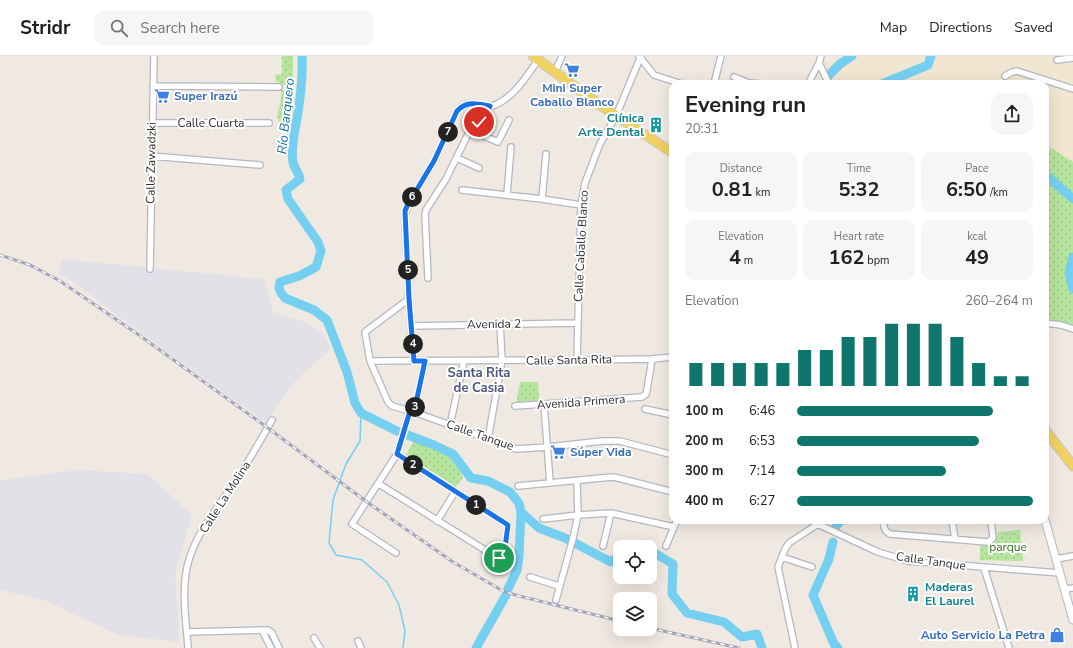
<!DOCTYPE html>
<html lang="en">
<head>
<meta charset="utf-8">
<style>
	body { margin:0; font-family:"Nunito Sans",sans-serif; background:#f6f6f6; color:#202124; height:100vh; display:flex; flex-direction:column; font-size:15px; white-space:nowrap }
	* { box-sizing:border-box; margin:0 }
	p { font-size:13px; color:#757577 }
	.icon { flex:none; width:22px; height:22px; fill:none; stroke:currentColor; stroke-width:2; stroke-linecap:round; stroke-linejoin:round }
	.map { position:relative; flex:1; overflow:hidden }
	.drawer { position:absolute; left:669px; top:24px; width:380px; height:444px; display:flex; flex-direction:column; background:#fff; border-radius:12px; box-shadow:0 4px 16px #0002 }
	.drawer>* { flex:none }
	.tools { position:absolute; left:613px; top:484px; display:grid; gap:8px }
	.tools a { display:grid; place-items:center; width:44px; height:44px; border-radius:8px; background:#fff; box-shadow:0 4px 16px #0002; font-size:20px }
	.pin { position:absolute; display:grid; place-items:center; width:34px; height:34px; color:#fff; margin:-17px; border:2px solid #fff; border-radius:50%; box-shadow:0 1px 4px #0007 }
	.km { position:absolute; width:20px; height:20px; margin:-10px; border-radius:50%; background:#222; color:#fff; font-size:11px; line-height:20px; text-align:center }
	.round { display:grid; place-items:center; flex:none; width:42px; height:42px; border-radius:12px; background:#f6f6f6 }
	.summary { display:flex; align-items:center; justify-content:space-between; height:68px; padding:0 16px }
	h1 { font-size:22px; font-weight:700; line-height:30px }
	.metrics { display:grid; grid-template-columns:repeat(3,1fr); gap:6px; height:68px; padding:4px 16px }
	.metrics div { display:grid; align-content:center; border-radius:10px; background:#f6f6f6; text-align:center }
	.metrics b { font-size:20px; font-weight:700 }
	.metrics small { font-size:11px; font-weight:400 }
	.metrics p { font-size:11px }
	.chart { height:112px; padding:8px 16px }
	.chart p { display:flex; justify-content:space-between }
	.chart svg { width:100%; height:72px; margin-top:4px; stroke:#0f766e; stroke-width:6 }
	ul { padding:0 16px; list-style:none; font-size:13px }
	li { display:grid; grid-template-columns:64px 48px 1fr; align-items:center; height:30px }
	li i { height:10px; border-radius:5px; background:#0f766e }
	header { display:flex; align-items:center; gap:24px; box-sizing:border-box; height:56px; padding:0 20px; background:#fff; border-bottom:1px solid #e0e0e0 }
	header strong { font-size:19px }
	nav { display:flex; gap:22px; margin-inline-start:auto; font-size:14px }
	.search { width:280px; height:36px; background:#f6f6f6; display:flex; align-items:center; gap:10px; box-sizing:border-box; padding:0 14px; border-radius:12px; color:#757577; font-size:15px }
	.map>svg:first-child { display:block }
</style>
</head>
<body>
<header>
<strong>Stridr</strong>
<div class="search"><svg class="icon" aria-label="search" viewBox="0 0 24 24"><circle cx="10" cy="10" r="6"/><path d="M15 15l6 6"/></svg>Search here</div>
<nav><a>Map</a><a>Directions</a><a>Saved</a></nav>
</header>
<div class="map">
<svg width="1073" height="592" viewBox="0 0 1073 592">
	<defs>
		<pattern id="park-dots" width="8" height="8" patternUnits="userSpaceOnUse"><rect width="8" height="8" fill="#b6e59e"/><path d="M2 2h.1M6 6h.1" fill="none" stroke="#9dc588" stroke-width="1.8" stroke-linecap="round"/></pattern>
	</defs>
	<rect width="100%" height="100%" fill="#efe9e1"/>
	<path fill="#e3e1e8" d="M63,203L264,223L273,256L305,266L325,280L331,293L296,324L265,366L130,269L75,227L58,218Z
		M78,414L148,418L192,459L175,518L180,586L119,579L46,545L0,534V424Z"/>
	<path fill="#f0e6d1" d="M852,0H1073V271L1045,265V28H831L828,19L821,8L822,3L840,8Z"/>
	<path fill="url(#park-dots)" d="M282,0H293V31L285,30L282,27L276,26L275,19L282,18Z
		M281,34H290L288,43L292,44L289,70L278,69L279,63L277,62L281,43Z
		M1045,88L1073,106V269L1062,266L1045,264Z
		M520,326H538L539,346L516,347Z
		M416,381L454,395L463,422L455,431L426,413L406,399Z
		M1020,474L1023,505L980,504V488L987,489L995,485L999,476Z"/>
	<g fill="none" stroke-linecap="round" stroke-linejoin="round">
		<path stroke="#75cff0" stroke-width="1.5" d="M361,357L360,385L346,408L333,444L329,487L336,499L362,504L387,526L399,549L405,575L403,592"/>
		<path stroke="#75cff0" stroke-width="9" d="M302,0C303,19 301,37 298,56C296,71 290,91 293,106C294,112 299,117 300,123L286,134L288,143L318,186L321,195L316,211L299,220L280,226L279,232L281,237L285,242L314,254L327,264L347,316L355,347L361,357L397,375L434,389L453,398L471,422L488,425L510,436L519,447L521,456L519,501L517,514L508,533
			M828,20L840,8L852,0
			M882,28L928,9L931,0
			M1045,118L1073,143
			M1073,201L1069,217L1073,233
			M521,456L539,472L565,482L611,506L620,498
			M836,470L841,464
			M833,486L829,503L813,539L834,588L838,592
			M626,491L627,490L634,491
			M650,494L673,508L672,538L687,557L724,566L742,581L757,578L762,592
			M476,592L506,539"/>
		<g stroke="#b4b7c1" stroke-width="8">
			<path id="minor" d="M639,0L654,19L682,28
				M538,4C527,20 514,41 495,49C481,55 471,39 457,55L434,105L407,150L405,161L409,243L365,276L370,305L388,346L392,350L414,356L516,393L548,391L602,385H620L673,399
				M1057,4L1073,2
				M819,7L829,28
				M555,16L562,0
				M1005,20L1012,16L1017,15L1073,33
				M734,21L749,27L762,28
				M714,28L721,0
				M779,28H788
				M808,28L819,7L821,0
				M153,30L279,31
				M152,67H269
				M470,74L498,86L509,64
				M151,100L260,109
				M457,102L479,112
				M462,134L542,143L581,149
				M507,138L511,91
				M542,143L546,98
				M150,213L154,0
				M428,222L425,159L426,154L446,123L470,74L479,66L490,50
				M409,243L414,305
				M1045,267L1061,269L1073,273
				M411,270L577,267
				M577,304L581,149L585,127L596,98L600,88L616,60L641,0
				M370,305L577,304L652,303L673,301
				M544,348L550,427
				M515,350L642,341L646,338L647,334L652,303
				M645,353L673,359
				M414,356L425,305
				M450,369L464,305
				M488,383L502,304L500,268
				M379,428L493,499L499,502L504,499L508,469L397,398
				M518,430L612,421L618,422L673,436
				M543,463L578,459L611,457L674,471
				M809,464L878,496L908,505L1060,517
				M883,464C884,471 884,475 890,478L988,486L993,482L991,464
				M952,464L955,483
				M437,465L455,436
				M603,490L611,457
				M666,490L677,464
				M396,497L352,468L397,398L410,355
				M782,501L812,511
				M1056,503L1073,500
				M984,512L1009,592
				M530,521L559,530
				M1065,533L1073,532
				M556,544L573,482L578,459L577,425
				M262,574L271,592
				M187,576L268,574L272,577L279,592
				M314,582L320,592
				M358,585L361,592
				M188,592C186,563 181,535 188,507C196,477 217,453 234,427C248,407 260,385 272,364
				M795,592L778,511L785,493L789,487L818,468V464"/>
		</g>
		<g stroke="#b4b7c1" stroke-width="9">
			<path id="tertiary" d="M1045,464L1073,564"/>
		</g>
		<g stroke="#c9c9c9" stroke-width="11">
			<path id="primary" d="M533,0L597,47L673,97
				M1045,374L1073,410"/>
		</g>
		<use href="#minor" stroke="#fff" stroke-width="5.5"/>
		<use href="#tertiary" stroke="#fff" stroke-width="7"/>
		<use href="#primary" stroke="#f2d163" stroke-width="9"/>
		<g stroke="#a3a6b8" stroke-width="3">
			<path id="rail" d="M0,199L30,209L60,225L139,279L268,372L367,446L453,506L503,535L519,540L620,565
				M650,572L739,592"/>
		</g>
		<use href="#rail" stroke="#fff" stroke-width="1.5" stroke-dasharray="4.5" stroke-linecap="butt"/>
	</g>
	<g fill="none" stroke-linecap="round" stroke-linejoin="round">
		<g stroke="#fff" stroke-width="8">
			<path id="route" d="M479,66L490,50C478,48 467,44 457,55L434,105L407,150L405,155L409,243L414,305H425L414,356L410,355L397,398L508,469L504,499L499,502"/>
		</g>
		<use href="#route" stroke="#1a73e8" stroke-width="5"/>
	</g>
	<defs>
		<g id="supermarket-bare" transform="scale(1.2)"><path d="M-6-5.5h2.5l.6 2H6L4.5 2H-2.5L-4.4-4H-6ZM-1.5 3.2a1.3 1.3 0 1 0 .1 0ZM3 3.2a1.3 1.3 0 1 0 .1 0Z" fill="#3f7fe0" stroke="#fff" stroke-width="2.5" paint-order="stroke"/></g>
		<g id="building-bare" transform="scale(1.2)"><path d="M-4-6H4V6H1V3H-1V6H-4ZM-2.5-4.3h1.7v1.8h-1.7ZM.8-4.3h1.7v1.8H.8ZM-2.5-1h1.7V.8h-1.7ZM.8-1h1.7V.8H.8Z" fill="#0f9aa8" stroke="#fff" stroke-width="2.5" paint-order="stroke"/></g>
		<g id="shop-bare" transform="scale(1.2)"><path d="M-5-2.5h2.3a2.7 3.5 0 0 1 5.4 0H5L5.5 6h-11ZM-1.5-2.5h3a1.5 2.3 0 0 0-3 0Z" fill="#3f7fe0" stroke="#fff" stroke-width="2.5" paint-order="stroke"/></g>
	</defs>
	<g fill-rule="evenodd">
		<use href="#supermarket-bare" x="572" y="14"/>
		<use href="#supermarket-bare" x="162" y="40"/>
		<use href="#building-bare" x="656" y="69"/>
		<use href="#supermarket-bare" x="558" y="396"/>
		<use href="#building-bare" x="913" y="538"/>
		<use href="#shop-bare" x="1057" y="579"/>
	</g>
	<g text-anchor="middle" stroke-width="4" stroke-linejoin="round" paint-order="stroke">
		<g font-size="12" font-weight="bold" fill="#366cbe" stroke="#fff" text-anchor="start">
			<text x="572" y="36" text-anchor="middle">Mini Super<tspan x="572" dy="14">Caballo Blanco</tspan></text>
			<text x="174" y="44">Super Irazú</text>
			<text x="570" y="400">Súper Vida</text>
			<text x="1045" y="583" text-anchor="end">Auto Servicio La Petra</text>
		</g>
		<g font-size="12" font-weight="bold" fill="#0d838f" stroke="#fff" text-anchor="end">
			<text x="644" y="66">Clínica<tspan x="644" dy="14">Arte Dental</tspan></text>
			<text x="925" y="535" text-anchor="start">Maderas<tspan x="925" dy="14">El Laurel</tspan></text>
		</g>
		<g font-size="12" fill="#2e2e2e" stroke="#fff">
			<text x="211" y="71">Calle Cuarta</text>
			<text transform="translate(151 107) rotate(-89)" y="4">Calle Zawadzki</text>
			<text transform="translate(581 190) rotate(-87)" y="4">Calle Caballo Blanco</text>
			<text transform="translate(494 268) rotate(-1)" y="4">Avenida 2</text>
			<text transform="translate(569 304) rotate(-1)" y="4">Calle Santa Rita</text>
			<text transform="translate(581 346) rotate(-4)" y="4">Avenida Primera</text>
			<text transform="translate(480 379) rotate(19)" y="4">Calle Tanque</text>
			<text transform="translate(225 441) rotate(-57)" y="4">Calle La Molina</text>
			<text transform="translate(931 505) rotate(8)" y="4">Calle Tanque</text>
		</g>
		<g font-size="12" fill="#2c6e1b" stroke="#fff">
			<text x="1008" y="495">parque</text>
		</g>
		<g font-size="13" font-style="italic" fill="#0d6fa3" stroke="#fff">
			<text transform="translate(285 60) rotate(-84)" y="5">Río Barquero</text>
		</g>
		<g font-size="13" font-weight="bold" fill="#4d5680" stroke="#fff">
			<text x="479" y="321">Santa Rita<tspan x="479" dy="15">de Casia</tspan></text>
		</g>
	</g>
</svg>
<div class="tools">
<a><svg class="icon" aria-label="locate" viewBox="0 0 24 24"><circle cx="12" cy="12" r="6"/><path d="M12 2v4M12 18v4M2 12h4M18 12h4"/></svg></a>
<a><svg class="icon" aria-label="layers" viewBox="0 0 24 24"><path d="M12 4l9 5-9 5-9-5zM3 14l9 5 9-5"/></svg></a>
</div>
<div class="pin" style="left:499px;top:502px;background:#1e9e55"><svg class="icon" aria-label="arrive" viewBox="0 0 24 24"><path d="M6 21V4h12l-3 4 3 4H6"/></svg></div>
<div class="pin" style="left:479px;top:66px;background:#d93025"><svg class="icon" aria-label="check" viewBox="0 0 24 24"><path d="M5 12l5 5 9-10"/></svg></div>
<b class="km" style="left:476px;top:449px">1</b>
<b class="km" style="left:413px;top:409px">2</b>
<b class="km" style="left:415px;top:351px">3</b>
<b class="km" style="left:413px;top:288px">4</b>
<b class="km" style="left:408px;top:214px">5</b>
<b class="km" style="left:412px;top:141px">6</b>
<b class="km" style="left:448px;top:76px">7</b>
<section class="drawer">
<div class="summary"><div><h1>Evening run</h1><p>20:31</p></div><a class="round"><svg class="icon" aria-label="share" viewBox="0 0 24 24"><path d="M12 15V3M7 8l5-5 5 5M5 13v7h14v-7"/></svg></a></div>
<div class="metrics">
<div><p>Distance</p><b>0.81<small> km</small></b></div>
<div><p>Time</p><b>5:32</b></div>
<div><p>Pace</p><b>6:50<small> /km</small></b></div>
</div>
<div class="metrics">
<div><p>Elevation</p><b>4<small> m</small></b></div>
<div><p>Heart rate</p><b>162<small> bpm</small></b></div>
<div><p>kcal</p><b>49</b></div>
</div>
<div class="chart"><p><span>Elevation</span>260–264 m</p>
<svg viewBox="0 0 160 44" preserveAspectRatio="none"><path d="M5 44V30M15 44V30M25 44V30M35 44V30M45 44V30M55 44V22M65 44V22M75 44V14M85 44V14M95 44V6M105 44V6M115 44V6M125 44V14M135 44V30M145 44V38M155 44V38"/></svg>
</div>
<ul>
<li><b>100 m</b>6:46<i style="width:83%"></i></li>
<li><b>200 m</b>6:53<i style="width:77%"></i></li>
<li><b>300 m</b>7:14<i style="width:63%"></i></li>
<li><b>400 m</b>6:27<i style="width:100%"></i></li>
</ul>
</section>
</div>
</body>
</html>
